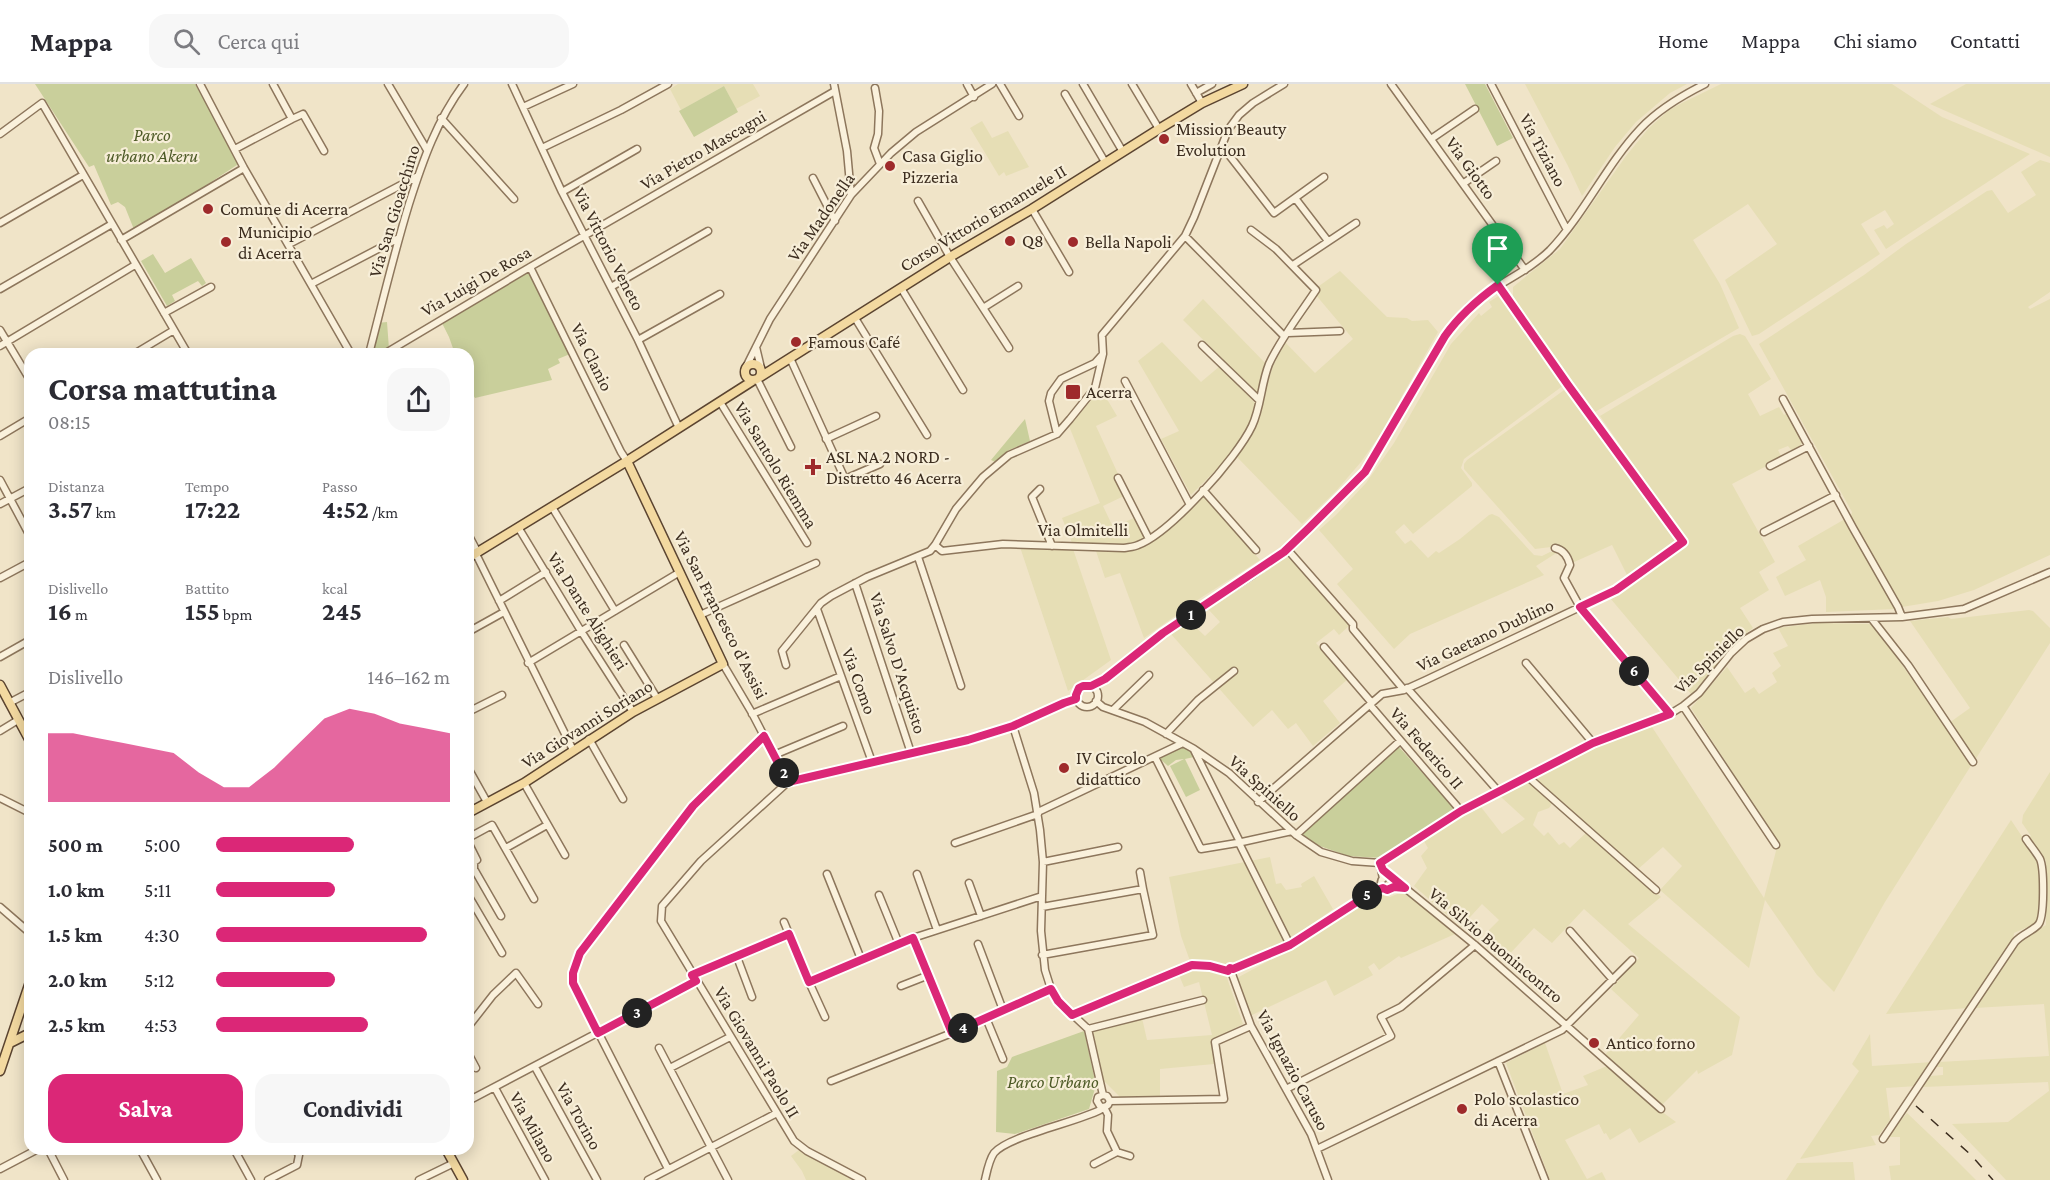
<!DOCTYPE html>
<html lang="it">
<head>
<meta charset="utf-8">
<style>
	body { margin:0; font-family:"Crimson Pro",serif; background:#f7f7f7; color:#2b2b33; height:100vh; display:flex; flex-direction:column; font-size:22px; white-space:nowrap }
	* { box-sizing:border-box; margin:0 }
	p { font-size:20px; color:#7c7c81 }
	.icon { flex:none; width:33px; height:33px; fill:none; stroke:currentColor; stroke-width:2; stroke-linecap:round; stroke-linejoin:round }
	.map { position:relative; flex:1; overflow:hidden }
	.side { position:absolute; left:24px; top:264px; width:450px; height:807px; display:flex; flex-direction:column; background:#fff; border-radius:18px; box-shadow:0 3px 15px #0003 }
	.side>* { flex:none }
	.pin { position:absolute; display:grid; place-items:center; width:51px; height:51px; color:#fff; margin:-62px -26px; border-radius:50% 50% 50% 0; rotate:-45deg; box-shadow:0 0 6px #0007 }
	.pin .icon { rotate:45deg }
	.km { position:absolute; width:30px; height:30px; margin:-15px; border-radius:50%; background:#222; color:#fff; font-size:16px; line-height:30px; text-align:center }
	.round { display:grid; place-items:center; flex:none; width:63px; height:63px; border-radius:18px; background:#f7f7f7 }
	.summary { display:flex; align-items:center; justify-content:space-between; height:102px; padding:0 24px }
	h1 { font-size:33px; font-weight:700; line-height:45px }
	.stats { display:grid; grid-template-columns:repeat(3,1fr); gap:9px; height:102px; padding:6px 24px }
	.stats div { display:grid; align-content:center }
	.stats b { font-size:26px; font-weight:700 }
	.stats small { font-size:16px; font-weight:400 }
	.stats p { font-size:16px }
	.chart { height:168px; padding:12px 24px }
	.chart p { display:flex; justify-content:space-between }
	.chart svg { width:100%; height:108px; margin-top:6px; fill:#db2777; opacity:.7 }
	.button { display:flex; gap:12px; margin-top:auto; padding:12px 24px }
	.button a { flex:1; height:69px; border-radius:18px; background:#db2777; color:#fff; font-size:24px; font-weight:700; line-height:69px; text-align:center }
	.button a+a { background:#f7f7f7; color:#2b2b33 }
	ul { padding:0 24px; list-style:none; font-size:20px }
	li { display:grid; grid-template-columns:96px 72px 1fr; align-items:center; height:45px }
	li i { height:15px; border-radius:8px; background:#db2777 }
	header { display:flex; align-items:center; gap:36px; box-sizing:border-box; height:84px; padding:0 30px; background:#fff; border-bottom:2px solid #e1e1e2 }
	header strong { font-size:28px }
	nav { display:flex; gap:33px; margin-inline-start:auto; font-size:21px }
	.search { width:420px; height:54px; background:#f7f7f7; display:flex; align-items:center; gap:15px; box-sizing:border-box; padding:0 21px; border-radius:18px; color:#7c7c81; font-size:22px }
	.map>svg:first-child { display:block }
</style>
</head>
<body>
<header>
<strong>Mappa</strong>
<div class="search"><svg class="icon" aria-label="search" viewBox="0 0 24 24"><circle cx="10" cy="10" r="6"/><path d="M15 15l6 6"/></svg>Cerca qui</div>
<nav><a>Home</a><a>Mappa</a><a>Chi siamo</a><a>Contatti</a></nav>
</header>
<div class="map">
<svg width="2050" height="1096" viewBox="0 0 2050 1096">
	<rect width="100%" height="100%" fill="#f0e4c8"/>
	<path fill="#e6deb5" d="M678,0H753L760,12L736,25L724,2L681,26L670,5Z
		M1525,0H1687L1670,9L1636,38L1615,63L1582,112L1568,82Z
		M1721,0H1892L1942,33L2030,70L1886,165L1874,146L1884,141L1887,145L1894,140L1885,126L1861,140L1880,170L1759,250L1752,252L1725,196L1777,160L1748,120L1693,156L1720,200L1739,244L1595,328L1513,214V203L1560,165L1626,72L1648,45L1669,26L1682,19Z
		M1966,0H2050V73L1930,20Z
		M982,37L992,54L1008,47L1029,83L1006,92L1004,88L999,92L970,44Z
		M2040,76L2050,79V208L2028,223L2030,225L2050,215V471L1974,506L1938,517L1902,523L1892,511L1850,436L1852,428L1759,260L1864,191L1906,160L1987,107L1992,106L2008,129L2036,111L2021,88Z
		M1340,187L1387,233L1407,234L1412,237L1428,236L1438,248L1380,351L1361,378L1336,407L1302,440L1237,373L1254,344L1272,285L1284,257L1315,289L1353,255L1315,210L1320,206L1319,202Z
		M1500,211L1564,301L1464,375L1461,384L1472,399V402L1413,450L1404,440L1395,448L1405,460L1411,456L1428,474L1436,467L1439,469L1460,455L1489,431L1492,430L1499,433L1534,471L1542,472L1550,468H1558L1536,482L1544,491L1410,550L1394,565L1337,500L1353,485L1319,446L1336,431L1366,399L1394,359L1451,260L1479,229L1481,232L1492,223L1489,218Z
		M1203,215L1268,282L1259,311L1183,236Z
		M1740,250L1745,252L1771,295L1748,310L1760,332L1779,323L1784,331L1787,329L1803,358L1798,364L1792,367L1788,362L1778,366L1782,374L1732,400L1775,478L1759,488L1769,506L1740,524L1753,544L1740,554L1692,611L1610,514L1688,461V459L1600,332L1733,252Z
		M1162,258L1201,298L1220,282L1255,319L1253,332L1246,349L1233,369L1191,411L1161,355L1179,347L1138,277Z
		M1567,304L1676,457L1628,493L1612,461L1572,479L1559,462L1535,465L1464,385V380L1467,376Z
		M1101,305L1117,332L1096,342L1119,392L1115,394L1124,412L1103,422L1113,443L1134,434L1144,454V456L1134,460L1124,463L1073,461L1062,434L1100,419L1069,342Z
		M1203,411L1260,476L1199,515L1144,554L1120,489L1105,494L1096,467L1113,468L1142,463L1167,445Z
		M1845,435L1895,524V525L1826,528V513L1820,496L1785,512L1776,493L1806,476L1798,462Z
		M1020,463L1073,465L1111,576L1068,607Z
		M1290,470L1350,541L1339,551L1334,545L1316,559L1348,595L1323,617L1340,639L1313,662L1296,639L1288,645L1272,626L1253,643L1171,550L1189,537L1205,552L1220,538L1208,525L1251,498Z
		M2029,526L2033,527L2050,544V559L1975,676L1949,639L1970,624L1910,537L1948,533L1951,535Z
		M1816,539L1873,540L1972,680L1885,818L1834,908L1817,891L1765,816L1749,884L1660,806L1682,782L1663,763L1637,786L1534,695L1616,654L1652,643L1764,814L1778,759L1691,624L1727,583L1745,609L1754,603L1759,610L1777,598L1772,589L1781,582L1773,569L1788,562L1778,544Z
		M2050,688V1096H2006L1952,1040L2008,1038L2049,1007L2048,998L1923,1003L1930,992L1943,991V983H1936L1939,978L2049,972L2044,920L1975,924L2021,856L2046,841V777L2029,753L2031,752L2022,739L2023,731Z
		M1529,698L1553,718L1549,724L1538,728L1533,741L1544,752L1548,748L1559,761L1564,758L1570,764L1588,747L1661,813L1628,840L1740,933L1732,971L1698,990L1697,986L1661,1022L1604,972L1639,931L1611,905L1639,874L1584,825L1552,859L1534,844L1503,877L1485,861L1492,853L1487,848L1499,836L1482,820L1461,843L1414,802L1427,784L1421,772L1428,764L1424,757L1451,739L1481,723L1502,750L1525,735L1501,713Z
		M2011,736L2025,757L2040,784V834L2037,839L2014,849L2013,857L1969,924L1886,930Z
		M1270,773L1276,800L1281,799L1286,806L1302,803L1301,800L1314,792L1333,825L1296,852L1240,878L1227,879V894L1243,940L1214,955L1212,961L1214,980L1160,985V1012L1120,1013L1104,997L1102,992L1093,947L1142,934L1147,956L1212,951L1199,898L1184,903L1176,884L1190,877L1181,852L1169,793Z
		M1402,808L1407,810L1455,850L1401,874L1399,872L1379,886L1374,879L1368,883L1373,891L1334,912L1326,896L1250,932L1237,894L1309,855L1374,812L1380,811L1390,813Z
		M1870,950L1872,982L1933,978L1917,1002L1886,1004L1890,1036L1879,1051L1871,1052L1876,1061L1800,1075L1859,987L1852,980Z
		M1545,959L1563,1010L1588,1001L1583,992L1607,982L1646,1016L1676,1038L1639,1059L1630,1044L1610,1056L1606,1049L1604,1050L1599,1040L1565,1056L1587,1095L1602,1088L1606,1096H1550L1506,979Z
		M1907,1029L1949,1069L1976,1096H1891L1889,1082L1900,1081V1053H1890L1889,1050Z
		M799,1066L852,1096H806L802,1087L791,1072Z
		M1853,1078L1855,1096H1786L1797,1079Z"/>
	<path fill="#c9cf9b" d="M35,0H195L240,79L135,148L125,123L118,118L111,121L94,81L89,83Z
		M1465,0H1485L1513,54L1497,62Z
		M724,2L738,28L694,53L679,27Z
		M153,170L165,189L191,174L206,199L202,202L198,197L172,211L175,217L167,222L141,177Z
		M529,188L570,270L558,275L560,279L548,285L552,296L475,314L468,303V270H455L449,253L442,239Z
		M387,238L389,265L384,270H369L377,239Z
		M1025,335L1030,357L1009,366L995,378L991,376Z
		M1183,662L1192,669L1194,673L1185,675L1200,706L1186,713L1170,682L1184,675L1176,676L1168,682L1159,674Z
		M1399,663L1455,725L1382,774L1348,772L1320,762L1302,751Z
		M1084,947L1096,1001L1089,1025L1015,1050L996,1048L997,987L1007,983L1012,973Z"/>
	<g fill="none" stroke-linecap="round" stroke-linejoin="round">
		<g stroke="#8d765c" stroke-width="9">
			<path id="minor" d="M200,0L244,84L351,270
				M273,0L292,35L303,30L324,67
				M388,0L427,66
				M512,0L562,108L638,256L679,344
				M834,0L847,67L851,111
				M967,0L974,13
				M1000,0L1019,32
				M1083,0L1123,68
				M1132,0L1159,45
				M1191,0L1202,19
				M1391,0L1525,186
				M1491,0L1567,146
				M875,4L879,27L878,50L874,64L880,80
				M1196,9L1212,0
				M1065,10L1105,78
				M523,23L573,0
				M441,34L514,115
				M0,50L42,19L188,270
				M1431,55L1475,25
				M1222,62L1274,129L1324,93
				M542,64L621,26L668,0
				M235,65L292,35
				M813,94L835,137
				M1464,99L1496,77
				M562,108L637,65
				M1295,114L1328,157
				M918,117L950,173L1009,264
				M1032,125L1069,188
				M0,139L83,91
				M1185,152L1284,252
				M121,156L244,84
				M289,160L418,92
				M1293,181L1356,139
				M530,183L621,368L627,377
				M311,200L399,154
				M611,203L708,147
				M901,204L963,306
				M0,205L112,140
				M983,224L1018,202
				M164,229L211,203
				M855,234L927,351
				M0,246L30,296
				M1288,249L1340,247
				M638,256L720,210
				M1202,261L1259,316
				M0,262L135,181
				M756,263L761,284
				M134,270L174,246
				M369,270C382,220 394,169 409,120C423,76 437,36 464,0
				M384,270L530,183L835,7
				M790,274L845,395L880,380
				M746,283L770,235L851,111L891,69L916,48L992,0
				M757,295L791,363
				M1125,297L1189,419
				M1783,315L1853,444L1898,523L1902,533
				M720,318L807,459
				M1057,350L1049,317L1051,309L1061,295L1095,279L1103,270L1102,251L1185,152L1194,133L1228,46L1239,31L1253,19L1284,0
				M0,352L30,334
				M826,355L876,332
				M1770,382L1809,362
				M1118,394L1149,455
				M0,396L30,452
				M1040,405L1032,413L1052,462
				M1203,406L1256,466
				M0,420L30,404
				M552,423L615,527
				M518,443L581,547L633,628
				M1764,448L1836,411
				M468,450L478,469
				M935,461L942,467L1003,460L1124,464C1129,463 1134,463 1138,461C1170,449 1237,374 1252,342C1261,323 1261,300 1269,280C1281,254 1300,230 1316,206L1276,165L1251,146
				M1555,464C1564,466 1568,473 1570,481L1564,494L1580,523L1670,630
				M1287,465L1353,540V545L1404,606
				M476,470L573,666
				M918,473L961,602
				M0,494L30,478
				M855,499L911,669
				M499,517L546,488
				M817,525L872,678
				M700,531L816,479
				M1871,534L1908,581L1973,678
				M468,548L504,528
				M624,561L657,614
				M1324,563L1372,619
				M0,573L30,556
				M528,579L680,488
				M1526,579L1593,659
				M723,580L752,629L788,698
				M786,581L782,567L821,519L831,512L867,493L930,467L935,461L956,425L983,393L1009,371L1057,350L1070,335L1095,304L1103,270
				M468,583L469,582
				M1076 612a11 11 0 1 1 22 0a11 11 0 1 1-22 0Z
				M1091,602L1105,595L1163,549L1251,492L1284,468L1309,444L1365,388L1445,252C1454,239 1465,225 1478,215C1501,198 1530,186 1550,166C1585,129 1606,81 1641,44C1659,25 1681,12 1705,0
				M1407,604L1499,708
				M1096,617L1103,623L1145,638L1194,665L1229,689L1296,751L1321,768L1352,777L1380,779L1461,727L1595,658L1670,630L1683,622L1699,609L1731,569L1746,555L1763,545L1783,538L1812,535L1902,533L1964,525L2050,488
				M9,619L30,608
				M1370,621L1461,727
				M1683,622L1776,761
				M1113,626L1149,591
				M468,628L502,611
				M752,630L841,592
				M1013,642L1034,709L1040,746L1043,778L1041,847L1045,886L1051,905L1058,917L1088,945L1103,1011
				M0,647L18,636
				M1166,650L1198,616L1234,587
				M589,655L623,715
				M1194,666L1239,756
				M774,671L843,642
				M1155,673L1201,765L1237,759
				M468,684L487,718
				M1528,693L1656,806
				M524,699L565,771
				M0,714L30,729
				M1258,718L1382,610L1404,606L1426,596L1616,506L1683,458L1568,301L1498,201
				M1038,728L1183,659
				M1296,751L1400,657
				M468,754L492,741L534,815
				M468,758L477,776L474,778V785L501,832
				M1242,758L1292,747
				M955,759L1038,730
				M1240,761L1290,861
				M506,764L547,741
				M1043,778L1118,763
				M1380,779L1383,795
				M1140,788L1143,805
				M827,790L861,875
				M917,790L937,846
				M1381 799a7 7 0 1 1 14 0a7 7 0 1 1-14 0Z
				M1394,795L1475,861L1661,1025
				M969,799L981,832
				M468,811L502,869
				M879,811L899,860
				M0,823L30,849
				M1042,823L1143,805L1153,851L1042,871
				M784,838L789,850
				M1570,847L1613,896
				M913,854L952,949
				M978,860L1003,926
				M737,873L752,913
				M1234,885L1290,861L1363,813L1383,804
				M1232,890L1251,942L1311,1050L1328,1096
				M692,891L789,850L809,898L913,854L1042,812
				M809,898L825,933
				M901,902L929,891
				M1072,931L1192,881L1210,882L1228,887
				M986,934L1003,975
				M468,943L493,911L516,889L538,920
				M1088,945L1203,916
				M659,964L728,1096
				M468,969L476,984
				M1498,977L1545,1096
				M535,983L597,1096
				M670,984L730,953
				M831,997L952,949L1051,905
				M495,1004L545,1096
				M1286,1005L1391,952L1381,933L1401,923L1475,861
				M1103,1011L1098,1013L1097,1017L1100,1022L1104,1023
				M468,1017L696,897
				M1110,1017L1224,1015L1215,958L1251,942
				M1883,1055L2015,858C2022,850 2031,848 2038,841C2045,834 2044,784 2040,775C2036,768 2030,761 2026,755
				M48,1065L64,1096
				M140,1065L157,1096
				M234,1065L251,1096
				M1317,1065L1562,946L1632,876
				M1117,1068L1130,1072
				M1094,1080L1117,1068L1107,1047L1108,1031L1104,1023
				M0,1085L38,1065
				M668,1085L573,899V889L580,869L693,722L764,652
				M268,1096L297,1081L299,1071L295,1065
				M419,1096L454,1079
				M648,1096L777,1029
				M862,1096L807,1067L794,1057L661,837L662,822L701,777L788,698L967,656L1013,642L1064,619L1076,615
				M985,1096C987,1087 989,1076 994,1069C1008,1052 1077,1038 1100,1026L1108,1021L1110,1017L1107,1012L1103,1011"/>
		</g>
		<g stroke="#5b4430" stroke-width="11">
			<path id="major" d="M745 288a8 8 0 1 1 16 0a8 8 0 1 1-16 0Z
				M760,293L950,173L1032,125L1159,45L1202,19L1243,0
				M468,474L627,377L754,296
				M0,601L30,657
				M468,729L524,699L633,628L723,580L627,377
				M10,959L30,949
				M0,987L30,898
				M446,1065L463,1096"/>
		</g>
		<use href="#minor" stroke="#faf1dc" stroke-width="6"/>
		<use href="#major" stroke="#f3d9a0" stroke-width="8"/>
		<path stroke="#3d2e20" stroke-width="1.5" stroke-dasharray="10 10" stroke-linecap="butt" d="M1916,1022L1971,1071L1993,1096"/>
	</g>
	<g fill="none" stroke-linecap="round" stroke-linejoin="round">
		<g stroke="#fff" stroke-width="12">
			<path id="route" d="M1498,201L1568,301L1683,458L1616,506L1580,523L1670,630L1593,659L1461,727L1380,779L1383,786L1405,804L1394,803L1387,806L1383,804L1374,807L1290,861L1233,885L1230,884L1228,887L1210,882L1192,881L1072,931L1058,917L1051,905L952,949L913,854L809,898L789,850L692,891L696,897L598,949L573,899V889L580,869L693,722L764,652L788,698L968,656L1013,642L1064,619L1076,615V611L1079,604L1083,602H1091L1105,595L1163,549L1284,468L1309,444L1365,388L1445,252C1460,231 1477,216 1498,201Z"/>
		</g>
		<use href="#route" stroke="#db2777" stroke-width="8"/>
	</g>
	<g fill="#9e2a2b" stroke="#f7eed8" stroke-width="2">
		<circle cx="1164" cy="55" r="6"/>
		<circle cx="890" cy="82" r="6"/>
		<circle cx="208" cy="125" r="6"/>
		<circle cx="1010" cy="157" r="6"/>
		<circle cx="226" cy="158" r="6"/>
		<circle cx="1073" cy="158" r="6"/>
		<circle cx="796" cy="258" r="6"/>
		<rect x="1065" y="300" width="16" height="16" rx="3"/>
		<path d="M810 374h6v6h6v6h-6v6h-6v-6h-6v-6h6z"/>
		<circle cx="1064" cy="684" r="6"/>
		<circle cx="1594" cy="959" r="6"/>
		<circle cx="1462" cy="1025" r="6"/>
	</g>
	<g text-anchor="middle" stroke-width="4.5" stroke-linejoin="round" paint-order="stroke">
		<g font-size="18" fill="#3d2e20" stroke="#f7eed8" text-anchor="start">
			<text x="1176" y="51">Mission Beauty<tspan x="1176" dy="21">Evolution</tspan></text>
			<text x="902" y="78">Casa Giglio<tspan x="902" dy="21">Pizzeria</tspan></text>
			<text x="220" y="131">Comune di Acerra</text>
			<text x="238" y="154">Municipio<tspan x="238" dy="21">di Acerra</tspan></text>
			<text x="1022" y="163">Q8</text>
			<text x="1085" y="164">Bella Napoli</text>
			<text x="808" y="264">Famous Café</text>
			<text x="1086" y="314">Acerra</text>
			<text x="826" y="379">ASL NA 2 NORD -<tspan x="826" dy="21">Distretto 46 Acerra</tspan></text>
			<text x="1076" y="680">IV Circolo<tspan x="1076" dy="21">didattico</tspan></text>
			<text x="1606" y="965">Antico forno</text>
			<text x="1474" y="1021">Polo scolastico<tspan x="1474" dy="21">di Acerra</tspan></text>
		</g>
		<g font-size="18" font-style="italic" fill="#4d5a26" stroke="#f7eed8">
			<text x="152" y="57">Parco<tspan x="152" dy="21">urbano Akeru</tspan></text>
			<text x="1053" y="1004">Parco Urbano</text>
		</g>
		<g font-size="18" fill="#3d2e20" stroke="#f7eed8">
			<text transform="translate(703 66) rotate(-30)" y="6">Via Pietro Mascagni</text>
			<text transform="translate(1543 66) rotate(62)" y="6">Via Tiziano</text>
			<text transform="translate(1471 84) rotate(54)" y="6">Via Giotto</text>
			<text transform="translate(394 127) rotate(-73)" y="6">Via San Gioacchino</text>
			<text transform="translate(821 133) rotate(-55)" y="6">Via Madonella</text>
			<text transform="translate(983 134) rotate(-31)" y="6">Corso Vittorio Emanuele II</text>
			<text transform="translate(609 165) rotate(63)" y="6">Via Vittorio Veneto</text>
			<text transform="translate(476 197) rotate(-30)" y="6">Via Luigi De Rosa</text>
			<text transform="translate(592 273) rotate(64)" y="6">Via Clanio</text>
			<text transform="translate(776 381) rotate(59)" y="6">Via Santolo Riemma</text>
			<text x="1083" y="452">Via Olmitelli</text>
			<text transform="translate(588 527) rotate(58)" y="6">Via Dante Alighieri</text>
			<text transform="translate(721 531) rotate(63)" y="6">Via San Francesco d'Assisi</text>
			<text transform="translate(1485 551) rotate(-25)" y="6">Via Gaetano Dublino</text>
			<text transform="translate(1709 575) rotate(-44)" y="6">Via Spiniello</text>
			<text transform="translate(898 579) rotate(72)" y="6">Via Salvo D'Acquisto</text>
			<text transform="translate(859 597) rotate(70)" y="6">Via Como</text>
			<text transform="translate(587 640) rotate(-32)" y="6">Via Giovanni Soriano</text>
			<text transform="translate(1427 664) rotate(49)" y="6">Via Federico II</text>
			<text transform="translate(1265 704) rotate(42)" y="6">Via Spiniello</text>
			<text transform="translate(1496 861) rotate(40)" y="6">Via Silvio Buonincontro</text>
			<text transform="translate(757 968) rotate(59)" y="6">Via Giovanni Paolo II</text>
			<text transform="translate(1293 986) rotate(62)" y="6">Via Ignazio Caruso</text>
			<text transform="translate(579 1032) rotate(61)" y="6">Via Torino</text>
			<text transform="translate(533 1043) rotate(61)" y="6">Via Milano</text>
		</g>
	</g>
</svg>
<div class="pin" style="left:1498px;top:201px;background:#1e9e55"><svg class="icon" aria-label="arrive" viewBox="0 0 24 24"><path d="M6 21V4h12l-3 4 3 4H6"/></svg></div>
<b class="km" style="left:1191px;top:531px">1</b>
<b class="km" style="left:784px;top:689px">2</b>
<b class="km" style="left:637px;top:929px">3</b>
<b class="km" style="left:963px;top:944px">4</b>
<b class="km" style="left:1367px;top:811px">5</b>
<b class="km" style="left:1634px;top:587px">6</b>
<section class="side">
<div class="summary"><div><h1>Corsa mattutina</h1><p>08:15</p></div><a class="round"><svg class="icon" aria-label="share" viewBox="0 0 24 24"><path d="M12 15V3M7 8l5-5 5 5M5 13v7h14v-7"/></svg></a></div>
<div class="stats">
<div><p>Distanza</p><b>3.57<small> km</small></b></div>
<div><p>Tempo</p><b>17:22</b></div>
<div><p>Passo</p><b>4:52<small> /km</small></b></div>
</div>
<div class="stats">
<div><p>Dislivello</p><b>16<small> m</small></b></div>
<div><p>Battito</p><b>155<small> bpm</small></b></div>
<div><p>kcal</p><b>245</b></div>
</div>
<div class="chart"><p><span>Dislivello</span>146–162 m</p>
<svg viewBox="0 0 160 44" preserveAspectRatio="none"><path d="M0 44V16L10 16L20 18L30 20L40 22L50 24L60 32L70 38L80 38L90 30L100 20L110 10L120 6L130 8L140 12L150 14L160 16V44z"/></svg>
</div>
<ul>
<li><b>500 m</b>5:00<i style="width:59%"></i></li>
<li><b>1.0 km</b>5:11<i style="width:51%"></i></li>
<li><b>1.5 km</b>4:30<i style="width:90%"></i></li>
<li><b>2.0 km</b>5:12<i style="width:51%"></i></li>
<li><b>2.5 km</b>4:53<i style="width:65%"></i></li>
</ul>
<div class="button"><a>Salva</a><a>Condividi</a></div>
</section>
</div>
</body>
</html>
